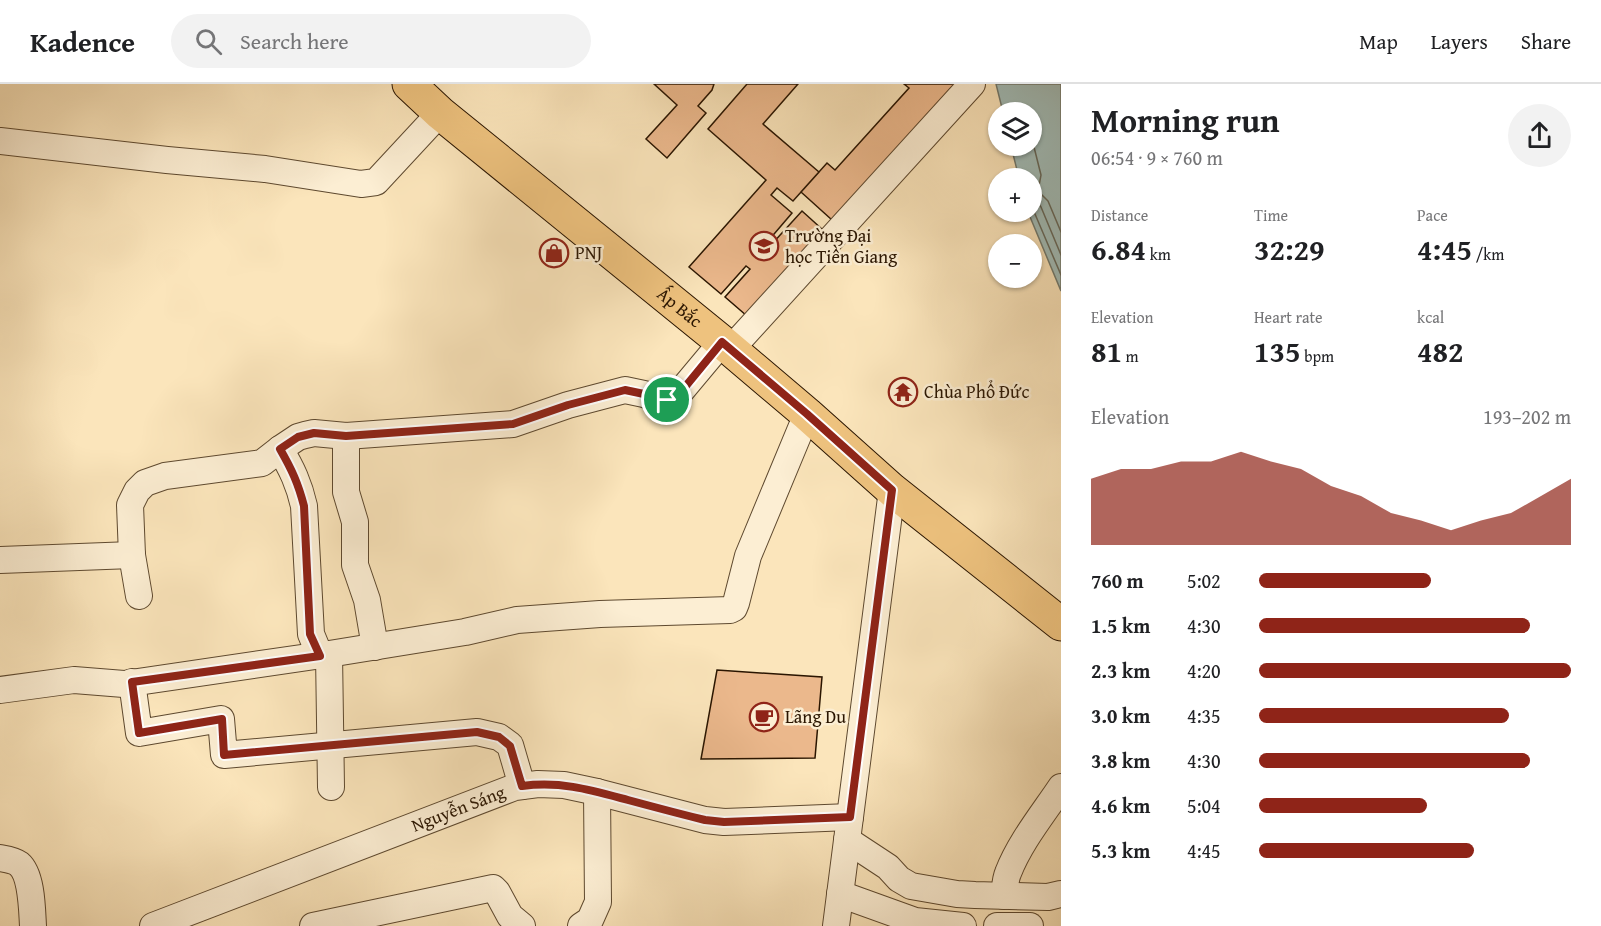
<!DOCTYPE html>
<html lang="en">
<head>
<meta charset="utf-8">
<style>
	body { margin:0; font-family:"Gentium Book Plus",serif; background:#f2f2f2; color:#202124; height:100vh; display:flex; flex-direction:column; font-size:22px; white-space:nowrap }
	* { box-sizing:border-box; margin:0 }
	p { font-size:20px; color:#757577 }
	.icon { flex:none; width:33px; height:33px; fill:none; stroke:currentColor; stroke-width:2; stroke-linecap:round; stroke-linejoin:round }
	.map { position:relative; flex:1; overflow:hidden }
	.details { display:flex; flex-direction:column; background:#fff; width:540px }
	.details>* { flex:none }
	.controls { position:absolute; left:988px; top:18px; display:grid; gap:12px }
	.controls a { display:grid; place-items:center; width:54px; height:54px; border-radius:50%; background:#fff; box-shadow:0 2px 4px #0004; font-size:30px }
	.pin { position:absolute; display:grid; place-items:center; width:51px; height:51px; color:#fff; margin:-26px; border:3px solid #fff; border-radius:50%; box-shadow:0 2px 6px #0007 }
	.round { display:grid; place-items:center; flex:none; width:63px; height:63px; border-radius:32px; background:#f2f2f2 }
	.summary { display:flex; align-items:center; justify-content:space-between; height:102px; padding:0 30px }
	h1 { font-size:33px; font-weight:700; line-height:45px }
	.metrics { display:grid; grid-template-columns:repeat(3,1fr); gap:9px; height:102px; padding:6px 30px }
	.metrics div { display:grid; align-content:center }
	.metrics b { font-size:30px; font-weight:700 }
	.metrics small { font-size:16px; font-weight:400 }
	.metrics p { font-size:16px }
	.chart { height:168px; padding:12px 30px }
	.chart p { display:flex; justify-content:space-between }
	.chart svg { width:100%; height:108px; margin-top:6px; fill:#8f2418; opacity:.7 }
	ul { padding:0 30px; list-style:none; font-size:20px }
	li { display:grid; grid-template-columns:96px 72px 1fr; align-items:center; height:45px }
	li i { height:15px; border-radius:8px; background:#8f2418 }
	header { display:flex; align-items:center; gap:36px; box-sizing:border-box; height:84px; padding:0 30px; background:#fff; border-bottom:2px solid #e0e0e0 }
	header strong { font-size:28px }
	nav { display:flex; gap:33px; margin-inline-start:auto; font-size:21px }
	.search { width:420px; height:54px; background:#f2f2f2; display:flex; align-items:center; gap:15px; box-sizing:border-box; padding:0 21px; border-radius:33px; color:#757577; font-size:22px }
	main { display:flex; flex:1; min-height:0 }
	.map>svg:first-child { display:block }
</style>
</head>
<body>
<header>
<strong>Kadence</strong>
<div class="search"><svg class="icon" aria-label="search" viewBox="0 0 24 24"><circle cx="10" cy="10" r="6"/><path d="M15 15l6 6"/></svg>Search here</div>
<nav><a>Map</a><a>Layers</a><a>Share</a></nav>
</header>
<main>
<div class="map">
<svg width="1061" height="842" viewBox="0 0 1061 842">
	<rect width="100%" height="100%" fill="#fbe5bb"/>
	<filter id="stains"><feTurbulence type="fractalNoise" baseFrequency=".00333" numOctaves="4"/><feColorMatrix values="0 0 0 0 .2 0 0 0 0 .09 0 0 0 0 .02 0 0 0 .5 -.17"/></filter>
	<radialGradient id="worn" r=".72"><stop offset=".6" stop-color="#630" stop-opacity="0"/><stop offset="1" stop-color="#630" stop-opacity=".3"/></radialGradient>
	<path fill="#a1bdb9" stroke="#717a6f" stroke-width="1.5" d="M996,0H1061V207L1028,128H1032V94H1019L1011,62H1032V28H1003Z"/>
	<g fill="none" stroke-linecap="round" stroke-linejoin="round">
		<path stroke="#66695c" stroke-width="1.5" d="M1032,55L1041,91L1038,107L1048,117L1061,148
			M1032,115L1037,118L1041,123L1061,171
			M1032,123L1061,191"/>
	</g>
	<path fill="#ebb88c" stroke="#2a1500" stroke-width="1.5" d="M654,0H714L712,6L698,22L706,29L667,74L646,55L677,21Z
		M747,0H798L763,40L819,88L793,117L777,104L771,111L792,129L757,170L760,173L802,127L823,146L747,232L725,213L750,185L746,182L721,210L689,183L766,96L708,45Z
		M904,0H955L832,136L801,108L827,79L835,86L909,4Z
		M717,586L822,593L815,674L701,675Z"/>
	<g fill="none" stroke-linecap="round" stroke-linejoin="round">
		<g stroke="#5e492f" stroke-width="28">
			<g id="minor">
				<path d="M0,57L167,76L265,85L361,100L376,98L440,29"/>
				<path d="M730,266L972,0"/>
				<path d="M346,352V408L355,438V481L367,516L375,563"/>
				<path d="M280,365C292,385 299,400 304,422L311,550L320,572"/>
				<path d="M0,476L132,471"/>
				<path d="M139,512L132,471L130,421L137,407L145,399L165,392L262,379L280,365L298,353L305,351L314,349L346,352L513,340L568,321L625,306L644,310L655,314L667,316L676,313L722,258"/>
				<path d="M329,570L331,703"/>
				<path d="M132,598L139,649L221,635L224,671L477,648L499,653L510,661L522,702"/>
				<path d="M0,606L74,596L124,600L329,570L465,548L517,536L600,530L730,526L734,524L736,519L748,472L807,330"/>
				<path d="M847,756L888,783L899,795L911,802L957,810L975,811L1048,813L1061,810"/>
				<path d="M0,774C6,775 14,776 19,780C32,791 32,826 33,842"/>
				<path d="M840,810L915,837L963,842"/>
				<path d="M1004,812C1005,805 1005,796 1008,789C1020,758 1043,730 1061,703"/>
				<path id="s1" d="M153,842L515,703L538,700L564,701L597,708L705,736L724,738L850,733"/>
				<path d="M313,842L493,804L497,808L510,832L522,842"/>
				<path d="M581,842L590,836L598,818L597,708"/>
				<path d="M836,842L892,406"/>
				<path d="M997,842H1030"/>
			</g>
		</g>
		<g stroke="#2a1500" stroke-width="35">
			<g id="major">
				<path id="s2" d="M409,0L440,29L722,258L807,330L892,406L1061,540"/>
			</g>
		</g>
		<use href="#minor" stroke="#fceed3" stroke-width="26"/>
		<use href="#major" stroke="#eec27e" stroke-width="33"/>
	</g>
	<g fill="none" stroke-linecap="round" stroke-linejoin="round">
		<g stroke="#fff" stroke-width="12">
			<path id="route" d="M722,258L807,330L892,406L850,733L724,738L705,736C680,730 654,723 628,716C591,706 562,697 522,702L510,662L499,653L477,648L224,671L222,635L139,649L132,598L320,572L310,550L304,422C298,399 292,386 280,365L298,353L314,349L346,352L513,340L568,321L625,306L644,310L656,315L667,316L676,314Z"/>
		</g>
		<use href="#route" stroke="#8f2418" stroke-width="8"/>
	</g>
	<defs>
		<g id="university-ring" transform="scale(1.5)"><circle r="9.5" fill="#fceed3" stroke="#8f2418" stroke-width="1.5"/><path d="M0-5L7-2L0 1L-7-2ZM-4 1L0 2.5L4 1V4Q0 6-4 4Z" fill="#8f2418"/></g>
		<g id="shop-ring" transform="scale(1.5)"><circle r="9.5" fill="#fceed3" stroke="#8f2418" stroke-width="1.5"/><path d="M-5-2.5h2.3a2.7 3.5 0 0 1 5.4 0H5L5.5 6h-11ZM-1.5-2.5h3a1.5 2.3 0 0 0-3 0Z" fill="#8f2418"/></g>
		<g id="temple-ring" transform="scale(1.5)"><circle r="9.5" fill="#fceed3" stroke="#8f2418" stroke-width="1.5"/><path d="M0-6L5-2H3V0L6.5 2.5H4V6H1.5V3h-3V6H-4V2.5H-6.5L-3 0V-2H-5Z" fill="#8f2418"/></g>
		<g id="cafe-ring" transform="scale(1.5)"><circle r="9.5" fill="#fceed3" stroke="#8f2418" stroke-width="1.5"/><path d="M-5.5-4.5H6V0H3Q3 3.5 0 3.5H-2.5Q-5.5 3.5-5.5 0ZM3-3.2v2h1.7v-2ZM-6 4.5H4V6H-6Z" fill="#8f2418"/></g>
	</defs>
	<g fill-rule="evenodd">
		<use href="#university-ring" x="764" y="162"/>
		<use href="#shop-ring" x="554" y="169"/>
		<use href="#temple-ring" x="903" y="308"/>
		<use href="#cafe-ring" x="764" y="633"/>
	</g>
	<g text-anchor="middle" stroke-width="5" stroke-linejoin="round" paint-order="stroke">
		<g font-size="18" fill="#2a1500" stroke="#fceed3" text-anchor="start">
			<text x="785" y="158">Trường Đại<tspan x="785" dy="21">học Tiền Giang</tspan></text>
			<text x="575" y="175">PNJ</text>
			<text x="924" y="314">Chùa Phổ Đức</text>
			<text x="785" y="639">Lãng Du</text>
		</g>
		<g font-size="18" fill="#2a1500" stroke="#fceed3">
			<text dy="6" stroke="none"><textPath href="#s2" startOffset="351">Ấp Bắc</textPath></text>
			<text dy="6" stroke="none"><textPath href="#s1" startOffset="327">Nguyễn Sáng</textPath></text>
		</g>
	</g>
	<rect width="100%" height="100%" filter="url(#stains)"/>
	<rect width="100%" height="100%" fill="url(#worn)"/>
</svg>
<div class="controls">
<a><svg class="icon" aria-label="layers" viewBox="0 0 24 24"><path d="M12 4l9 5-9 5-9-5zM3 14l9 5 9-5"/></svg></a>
<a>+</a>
<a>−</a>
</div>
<div class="pin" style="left:667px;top:316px;background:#1e9e55"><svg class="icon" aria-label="arrive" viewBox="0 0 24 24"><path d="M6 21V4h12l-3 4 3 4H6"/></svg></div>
</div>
<section class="details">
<div class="summary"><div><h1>Morning run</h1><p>06:54 · 9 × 760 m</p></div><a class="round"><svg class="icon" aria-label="share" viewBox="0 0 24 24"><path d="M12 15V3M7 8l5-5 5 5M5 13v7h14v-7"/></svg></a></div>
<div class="metrics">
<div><p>Distance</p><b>6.84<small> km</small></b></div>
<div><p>Time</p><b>32:29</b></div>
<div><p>Pace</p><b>4:45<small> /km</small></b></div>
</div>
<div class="metrics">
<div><p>Elevation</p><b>81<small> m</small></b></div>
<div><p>Heart rate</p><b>135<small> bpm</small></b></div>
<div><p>kcal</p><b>482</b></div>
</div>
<div class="chart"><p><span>Elevation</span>193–202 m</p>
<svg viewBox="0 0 160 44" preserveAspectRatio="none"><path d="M0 44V17L10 13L20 13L30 10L40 10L50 6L60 10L70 13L80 20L90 24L100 31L110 34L120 38L130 34L140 31L150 24L160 17V44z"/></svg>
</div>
<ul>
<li><b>760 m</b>5:02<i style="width:55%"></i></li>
<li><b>1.5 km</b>4:30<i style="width:87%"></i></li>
<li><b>2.3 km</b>4:20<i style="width:100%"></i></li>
<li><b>3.0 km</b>4:35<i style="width:80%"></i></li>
<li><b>3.8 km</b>4:30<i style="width:87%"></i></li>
<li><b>4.6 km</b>5:04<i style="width:54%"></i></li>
<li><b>5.3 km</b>4:45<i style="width:69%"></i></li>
</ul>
</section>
</main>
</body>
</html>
